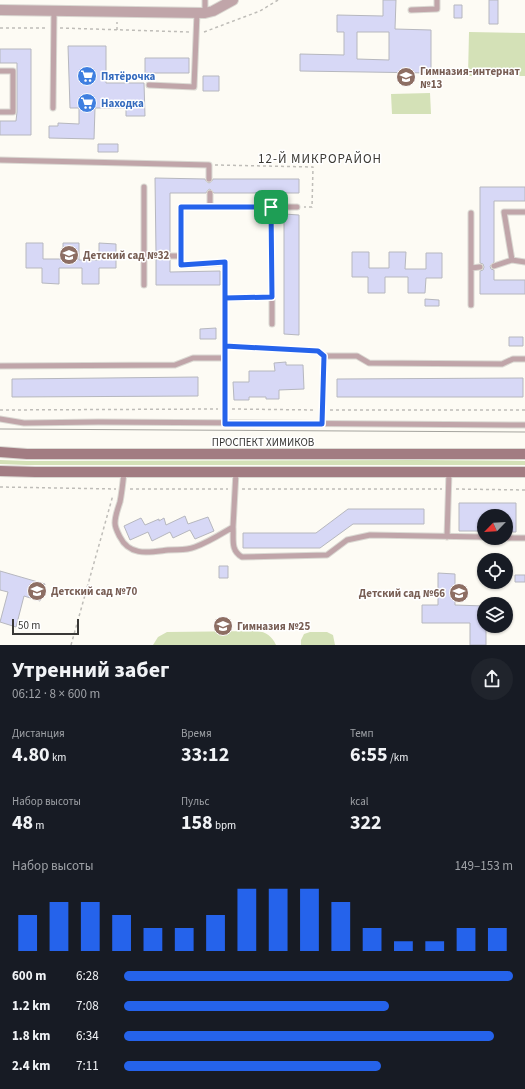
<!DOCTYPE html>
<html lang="ru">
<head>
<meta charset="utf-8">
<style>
	body { margin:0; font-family:"Source Sans 3",sans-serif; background:#20242c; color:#f1f3f6; height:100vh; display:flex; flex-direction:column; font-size:15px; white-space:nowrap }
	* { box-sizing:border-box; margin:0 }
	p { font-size:13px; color:#9ea1a6 }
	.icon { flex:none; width:22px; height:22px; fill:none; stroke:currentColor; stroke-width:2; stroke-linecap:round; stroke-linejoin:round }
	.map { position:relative; height:645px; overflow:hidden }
	.side { display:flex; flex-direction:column; background:#171b24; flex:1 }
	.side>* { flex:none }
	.needle { width:26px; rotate:245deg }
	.tools { position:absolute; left:477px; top:509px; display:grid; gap:8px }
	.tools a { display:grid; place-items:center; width:36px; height:36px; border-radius:50%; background:#171b24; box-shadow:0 1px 3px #0004; font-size:20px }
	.scale { position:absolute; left:12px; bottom:10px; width:67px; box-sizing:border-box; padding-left:4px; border:2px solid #393836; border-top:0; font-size:11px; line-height:14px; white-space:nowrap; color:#393836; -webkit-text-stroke:3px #fff; paint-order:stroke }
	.pin { position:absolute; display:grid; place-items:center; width:34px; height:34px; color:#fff; margin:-17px; border-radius:8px; box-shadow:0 2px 6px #0006 }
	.round { display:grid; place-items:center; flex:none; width:42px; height:42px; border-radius:21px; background:#20242c }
	.overview { display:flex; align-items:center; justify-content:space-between; height:68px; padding:0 12px }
	h1 { font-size:22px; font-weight:700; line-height:30px }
	.figures { display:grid; grid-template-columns:repeat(3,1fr); gap:6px; height:68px; padding:4px 12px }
	.figures div { display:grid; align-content:center }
	.figures b { font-size:20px; font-weight:700 }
	.figures small { font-size:11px; font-weight:400 }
	.figures p { font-size:11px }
	.chart { height:112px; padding:8px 12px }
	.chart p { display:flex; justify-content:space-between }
	.chart svg { width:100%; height:72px; margin-top:4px; stroke:#2563eb; stroke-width:6 }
	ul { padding:0 12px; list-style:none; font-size:13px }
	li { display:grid; grid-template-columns:64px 48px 1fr; align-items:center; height:30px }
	li i { height:10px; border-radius:5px; background:#2563eb }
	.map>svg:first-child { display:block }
</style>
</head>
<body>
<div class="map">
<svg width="525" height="645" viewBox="0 0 525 645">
	<rect width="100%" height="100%" fill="#fdfbf4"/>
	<path fill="#d4e1b7" d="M469,32L525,33V76H468Z
		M430,93L431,114H392L391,94Z
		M0,460L27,461L415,460L525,461V465H27L0,464Z
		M257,631C266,632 272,636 276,645H153L158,637L167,632Z
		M310,632H327L333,635L335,645H301V640L304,634Z"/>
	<path fill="#d7d8f6" stroke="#b6b7be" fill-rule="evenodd" d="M383,0H396L395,29L431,30V73L300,71V54L344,55V32H337V15L383,16ZM357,32H389V60L357,59Z
		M489,0H498V24H489Z
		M454,5H462V18H454Z
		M68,46H106V83H144L145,116H126V108H95L94,139L49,138V126H58V123L79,124V108H70Z
		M0,49H31V135H0V121H16L17,112V63H0Z
		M145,58H189V73H145Z
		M203,76H219V91H203Z
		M98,144H118V152H98Z
		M155,178L205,179L206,181L209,183L212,181L213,179H299V193H214L210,189L208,190L206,193H170V252L167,254L166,256L170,260V272L220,271V285H156V260L159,258L160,256L158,253L156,252Z
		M480,187H525V201H494V262L490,266L491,269L494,270V280H525V294H480V271L483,270L484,267L483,264L480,263Z
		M284,214L299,215V335L284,334Z
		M26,243H43V259H63V243H79V260H99V243L116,244V268H99V284H82V268H59V284L42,283V268H26Z
		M352,252H369V268H389V252H406L405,269H426V253H442V278H426L425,293H408V277H385V293H368V277H352Z
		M425,299L439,300V306H425Z
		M216,328V339H200V329Z
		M509,337H523V346H509Z
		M286,362V365H303L304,389L279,390V399H266V397H249V400H234L233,382H249V371H275L274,363Z
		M198,377V396L12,397V379Z
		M523,378V397H337V379Z
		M459,503H516V532H506V516H484V531H459Z
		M348,509H424V524H353L320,548H243V533H316Z
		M185,516L188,524L208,517L214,531L195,539L190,530L173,538L170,532L152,541L148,532L130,540L124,526L141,518L145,525L159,519V521L164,518L166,525Z
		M219,566H228V578H219Z
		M0,571L45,584L40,601L24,596L16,627L0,622L8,592L0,590Z
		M438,573L455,574V605L484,606V626H486V645H470V623H422V605H438Z
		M515,575H525V582H515Z"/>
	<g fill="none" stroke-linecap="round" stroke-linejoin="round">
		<g stroke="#dad8d2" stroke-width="7">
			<path id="lane" d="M411,10L437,9V0
				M205,13V0
				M0,71H13V112H0
				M149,85L194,87L197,13
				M53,108L54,11
				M0,160L209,165V179
				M144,187V285
				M210,193V207
				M525,212H504L512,260L525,262
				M471,213V305
				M144,256H156
				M170,256H181
				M494,266L512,260
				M471,268L480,267
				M272,297V324
				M225,298L272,297L271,207
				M225,346L318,351L324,356H357L369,363L502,364L513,359H525
				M0,366L175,365L193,358H225
				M0,419L24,423L98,422L525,425
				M225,424V263L181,265V207H297
				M322,424L324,356
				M124,472C123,482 122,492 120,502C118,508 115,516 115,523C115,528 118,533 120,537C130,557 150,552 168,550C179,549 185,551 195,547C209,542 221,534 233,527L236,472
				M233,527C234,539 230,550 242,557L327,555L347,540L370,535L484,537
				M447,537L449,472
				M506,538H525"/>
		</g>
		<g stroke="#dad8d2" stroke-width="12">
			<path id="street" d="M0,10L205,13L213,11L233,0"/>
		</g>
		<g stroke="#dad8d2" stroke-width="12">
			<path id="secondary" d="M0,452L27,454H525
				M0,471L35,472H525"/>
		</g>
		<path stroke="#bfbdb8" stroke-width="1.5" stroke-dasharray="3 3" stroke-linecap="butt" d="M0,28H46
			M60,28L190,32
			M117,30V22
			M204,32L260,11L278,0
			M215,165L313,167L312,207H304
			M232,409L316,410
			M0,410L218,409
			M330,410H525
			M0,487L116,489
			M130,489H228
			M242,489H442
			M456,489L525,490
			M71,645L113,495"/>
		<use href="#lane" stroke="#c0a5a9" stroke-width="5"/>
		<use href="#street" stroke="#c0a5a9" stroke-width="10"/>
		<use href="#secondary" stroke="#a27c82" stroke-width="10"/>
		<path stroke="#a4a39e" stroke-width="1" d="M0,429L525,432"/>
	</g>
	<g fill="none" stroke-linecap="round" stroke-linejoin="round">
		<g stroke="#fff" stroke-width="8">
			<path id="route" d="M271,207L272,297L225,298V424H322L324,356L318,351L225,346V262L181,265V207H271"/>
		</g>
		<use href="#route" stroke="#2563eb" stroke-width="5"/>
	</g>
	<defs>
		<g id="supermarket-disc" transform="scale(1)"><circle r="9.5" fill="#3f7fe0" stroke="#fff"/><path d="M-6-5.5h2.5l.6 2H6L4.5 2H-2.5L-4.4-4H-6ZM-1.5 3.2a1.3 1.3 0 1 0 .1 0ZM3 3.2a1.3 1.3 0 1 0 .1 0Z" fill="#fff"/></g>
		<g id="school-disc" transform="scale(1)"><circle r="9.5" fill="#8d6e63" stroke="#fff"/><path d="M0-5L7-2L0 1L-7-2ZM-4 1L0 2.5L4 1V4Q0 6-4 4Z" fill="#fff"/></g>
	</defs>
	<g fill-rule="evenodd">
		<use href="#supermarket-disc" x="87" y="76"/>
		<use href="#school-disc" x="406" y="77"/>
		<use href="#supermarket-disc" x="87" y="103"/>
		<use href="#school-disc" x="69" y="255"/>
		<use href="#school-disc" x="37" y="591"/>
		<use href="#school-disc" x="459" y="593"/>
		<use href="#school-disc" x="223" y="626"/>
	</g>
	<g text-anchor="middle" stroke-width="3" stroke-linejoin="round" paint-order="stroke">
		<g font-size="11" font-weight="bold" fill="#785e54" stroke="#fff" text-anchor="start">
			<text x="420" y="75">Гимназия-интернат<tspan x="420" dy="13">№13</tspan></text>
			<text x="83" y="259">Детский сад №32</text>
			<text x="51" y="595">Детский сад №70</text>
			<text x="445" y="597" text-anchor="end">Детский сад №66</text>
			<text x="237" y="630">Гимназия №25</text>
		</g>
		<g font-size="11" font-weight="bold" fill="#366cbe" stroke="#fff" text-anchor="start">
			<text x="101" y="80">Пятёрочка</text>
			<text x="101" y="107">Находка</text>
		</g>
		<g font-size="11" fill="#393836" stroke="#fff">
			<text x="263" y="446">ПРОСПЕКТ ХИМИКОВ</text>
		</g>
		<g font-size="13" letter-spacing="1" fill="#3b3933" stroke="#fff">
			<text x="320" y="163">12-Й МИКРОРАЙОН</text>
		</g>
	</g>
</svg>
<div class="tools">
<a><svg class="needle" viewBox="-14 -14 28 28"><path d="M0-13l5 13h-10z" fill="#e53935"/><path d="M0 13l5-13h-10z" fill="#9ea1a6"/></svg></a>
<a><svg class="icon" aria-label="locate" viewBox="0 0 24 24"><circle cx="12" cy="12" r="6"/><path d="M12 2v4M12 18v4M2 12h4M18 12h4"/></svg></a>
<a><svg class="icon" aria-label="layers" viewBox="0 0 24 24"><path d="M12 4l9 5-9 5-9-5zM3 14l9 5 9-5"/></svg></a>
</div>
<div class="scale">50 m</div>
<div class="pin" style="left:271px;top:207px;background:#1e9e55"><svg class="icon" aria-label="arrive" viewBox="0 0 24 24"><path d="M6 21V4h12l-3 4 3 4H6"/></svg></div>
</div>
<section class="side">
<div class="overview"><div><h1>Утренний забег</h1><p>06:12 · 8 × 600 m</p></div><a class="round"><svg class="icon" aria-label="share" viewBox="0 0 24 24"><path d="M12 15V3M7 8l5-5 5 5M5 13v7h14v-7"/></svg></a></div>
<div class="figures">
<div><p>Дистанция</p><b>4.80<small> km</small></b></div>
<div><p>Время</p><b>33:12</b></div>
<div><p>Темп</p><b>6:55<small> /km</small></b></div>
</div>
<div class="figures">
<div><p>Набор высоты</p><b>48<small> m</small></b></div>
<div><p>Пульс</p><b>158<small> bpm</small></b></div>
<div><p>kcal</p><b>322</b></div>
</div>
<div class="chart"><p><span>Набор высоты</span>149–153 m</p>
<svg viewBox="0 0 160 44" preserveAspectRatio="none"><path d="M5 44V22M15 44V14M25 44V14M35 44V22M45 44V30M55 44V30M65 44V22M75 44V6M85 44V6M95 44V6M105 44V14M115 44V30M125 44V38M135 44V38M145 44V30M155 44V30"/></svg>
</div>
<ul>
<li><b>600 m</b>6:28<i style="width:100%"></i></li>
<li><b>1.2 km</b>7:08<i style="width:68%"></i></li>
<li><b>1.8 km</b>6:34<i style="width:95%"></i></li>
<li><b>2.4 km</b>7:11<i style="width:66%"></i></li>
</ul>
</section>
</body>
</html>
